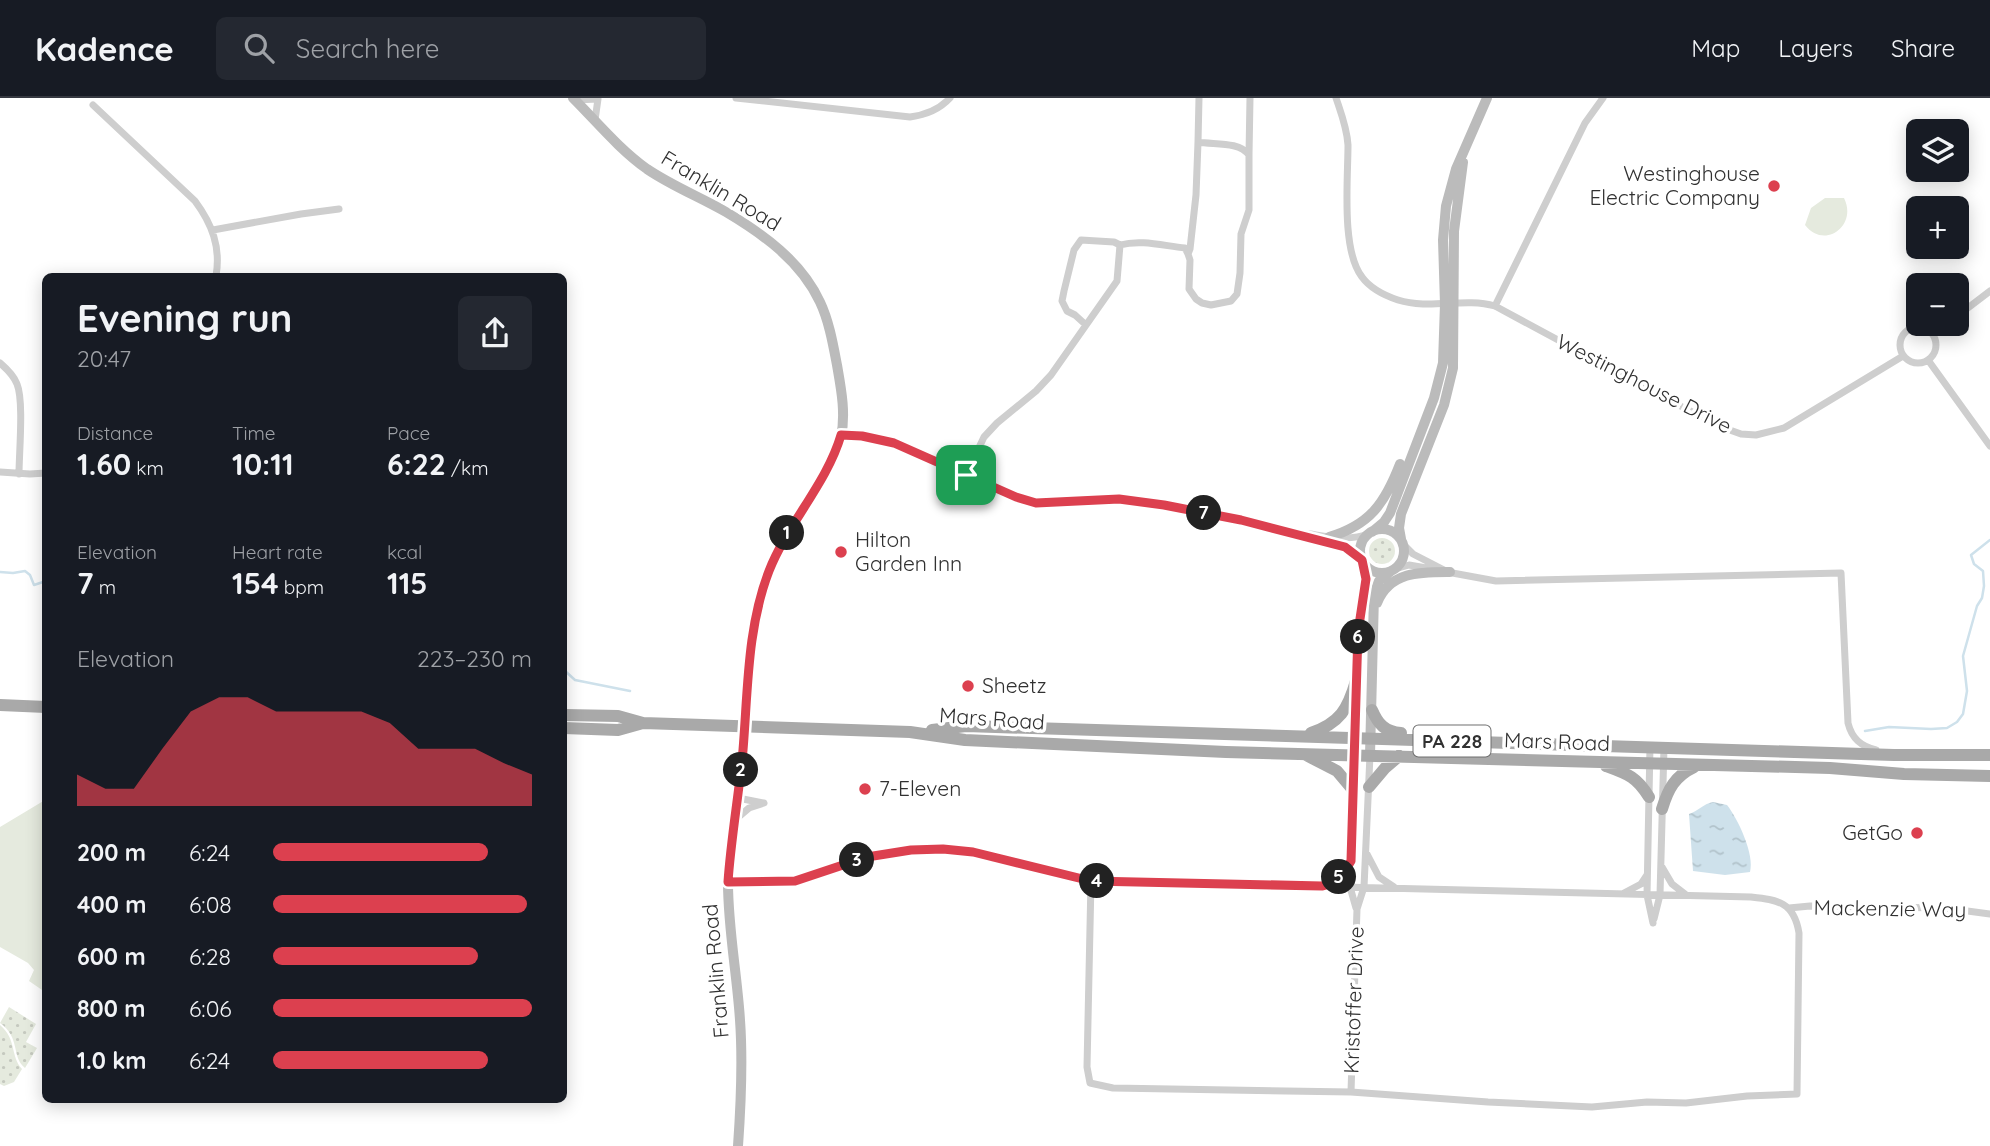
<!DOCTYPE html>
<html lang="en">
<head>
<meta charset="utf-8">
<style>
	body { margin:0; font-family:Quicksand,sans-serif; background:#242831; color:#f1f3f6; height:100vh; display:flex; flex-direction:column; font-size:26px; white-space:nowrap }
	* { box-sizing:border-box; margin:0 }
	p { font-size:23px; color:#9ea1a6 }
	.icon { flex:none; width:38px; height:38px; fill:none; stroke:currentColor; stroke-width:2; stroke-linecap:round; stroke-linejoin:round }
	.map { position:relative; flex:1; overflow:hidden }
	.details { position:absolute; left:42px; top:175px; width:525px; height:830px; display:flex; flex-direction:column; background:#171b24; border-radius:10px; box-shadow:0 4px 18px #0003 }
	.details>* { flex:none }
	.buttons { position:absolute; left:1906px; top:21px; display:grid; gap:14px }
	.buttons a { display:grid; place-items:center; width:63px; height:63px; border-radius:10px; background:#171b24; box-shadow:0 4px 18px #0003; font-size:35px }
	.pin { position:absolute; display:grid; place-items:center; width:60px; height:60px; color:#fff; margin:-30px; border-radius:14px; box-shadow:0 4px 10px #0006 }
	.km { position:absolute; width:35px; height:35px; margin:-18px; border-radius:50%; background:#222; color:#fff; font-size:19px; line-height:35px; text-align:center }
	.round { display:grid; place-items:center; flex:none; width:74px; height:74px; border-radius:10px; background:#242831 }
	.overview { display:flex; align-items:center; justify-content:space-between; height:119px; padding:0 35px }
	h1 { font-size:38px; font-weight:700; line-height:52px }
	.metrics { display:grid; grid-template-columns:repeat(3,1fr); gap:10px; height:119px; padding:7px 35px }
	.metrics div { display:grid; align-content:center }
	.metrics b { font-size:30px; font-weight:700 }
	.metrics small { font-size:19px; font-weight:400 }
	.metrics p { font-size:19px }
	.chart { height:196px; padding:14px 35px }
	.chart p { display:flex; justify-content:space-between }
	.chart svg { width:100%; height:126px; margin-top:7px; fill:#dc404f; opacity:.7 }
	ul { padding:0 35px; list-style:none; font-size:23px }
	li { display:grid; grid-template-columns:112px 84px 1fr; align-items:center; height:52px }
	li i { height:18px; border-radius:9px; background:#dc404f }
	header { display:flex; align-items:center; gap:42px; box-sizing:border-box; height:98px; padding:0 35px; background:#171b24; border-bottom:2px solid #363941 }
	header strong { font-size:33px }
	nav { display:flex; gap:38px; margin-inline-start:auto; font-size:24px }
	.search { width:490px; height:63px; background:#242831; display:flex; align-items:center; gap:18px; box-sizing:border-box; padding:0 24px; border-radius:10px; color:#9ea1a6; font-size:26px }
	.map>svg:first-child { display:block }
</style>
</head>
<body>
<header>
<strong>Kadence</strong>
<div class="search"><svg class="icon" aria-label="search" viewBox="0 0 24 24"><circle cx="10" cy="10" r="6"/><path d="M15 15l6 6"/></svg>Search here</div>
<nav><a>Map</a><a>Layers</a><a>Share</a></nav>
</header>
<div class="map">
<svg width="1990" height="1048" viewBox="0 0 1990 1048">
	<defs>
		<pattern id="grass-dots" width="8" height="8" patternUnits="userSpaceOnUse" patternTransform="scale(1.75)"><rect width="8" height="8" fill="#e5eade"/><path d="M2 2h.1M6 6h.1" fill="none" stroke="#c5c9bf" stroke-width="1.8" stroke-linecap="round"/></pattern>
		<pattern id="water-ripples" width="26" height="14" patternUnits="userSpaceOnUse" patternTransform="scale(1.75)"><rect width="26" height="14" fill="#cee1eb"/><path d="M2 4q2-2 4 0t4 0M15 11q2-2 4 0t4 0" fill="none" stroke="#b1c2ca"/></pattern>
	</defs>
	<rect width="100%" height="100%" fill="#fff"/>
	<path fill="url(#grass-dots)" d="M1369 453a13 13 0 1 1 26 0a13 13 0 1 1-26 0Z
		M9,909L36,926L26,944L37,950L25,970C11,959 21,940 0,925Z
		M0,927C17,941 10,958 22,971L14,984L4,988L0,986Z"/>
	<path fill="#e5eade" d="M1825,100H1844C1858,128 1824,152 1805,127L1811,110Z
		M45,702V894L29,883L34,872L28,865L0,849V729Z"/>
	<path fill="url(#water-ripples)" d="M1713,704L1727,707C1738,721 1755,757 1750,774L1725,777L1693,773L1689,716C1698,713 1703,706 1713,704Z"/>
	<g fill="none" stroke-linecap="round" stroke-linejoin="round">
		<path stroke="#cee1eb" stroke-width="2.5" d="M0,474L13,475L25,473L30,477L34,487L46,483
			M564,572L575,582L630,593
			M1865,633L1889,629L1931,631L1947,630L1957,624L1963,616L1967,593L1963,558L1977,508L1982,500L1984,488L1983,473L1974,466L1971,457L1990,442"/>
		<path stroke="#cecece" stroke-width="7" d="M736,0L910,19C926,17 939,12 950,0
			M1336,0C1341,15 1347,30 1348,47C1348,81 1341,152 1362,179C1370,190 1386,198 1398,202C1430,212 1464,199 1495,208L1686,311L1727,331L1741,336L1756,337L1784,330L1903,258
			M575,2L598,1L595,22
			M93,7L195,103C212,126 221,149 216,178
			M1198,44L1196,97L1190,151L1188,156L1190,162L1189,191L1196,201L1202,205L1211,207L1231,203L1237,196L1240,175L1241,136L1249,112V57C1239,43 1214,47 1198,44L1199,0
			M1249,57L1250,0
			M213,132L301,116L339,111
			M1495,208L1585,25L1603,0
			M1956,219L1990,193
			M1086,227L1075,217L1067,213L1062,203L1064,193L1074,152L1081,142L1114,144L1120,147
			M1900 247a18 18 0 1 1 36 0a18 18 0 1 1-36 0Z
			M1934,237L1948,226
			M1928,262L1990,348
			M0,265C7,271 14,278 17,286C24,303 19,355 19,376
			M841,337L862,339L894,345L1028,403L1046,405L1119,401L1164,407L1285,433L1345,449L1362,462
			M0,374L30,376L46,375
			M966,377L984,339L997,325L1036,293L1051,277L1117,183L1120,147C1141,141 1164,148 1185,150L1188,156
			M1310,436C1330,439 1349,443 1369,436
			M1402,445L1413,456L1446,473
			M1395,471L1409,467L1432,471
			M1447,474L1496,483L1841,475L1848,625C1852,641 1861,648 1876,652
			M1650,648L1647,797L1653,825
			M1354,657L1350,789L1356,810
			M738,700L763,705
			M736,721L749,710L764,705
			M1367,756L1379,779L1394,789
			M1662,769L1672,786L1685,796
			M728,784L795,783L867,759L911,752L943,751L973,754L1091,783L1087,969L1090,985L1113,990L1351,994L1488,1004L1592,1009L1647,1004L1686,1005L1747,998L1797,996L1799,835C1794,804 1778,802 1751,799L1091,783
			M1327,787L1338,780L1350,764
			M1624,795L1641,786L1647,777
			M1789,810L1810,808L1945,810L1990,816
			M1654,821L1660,797L1664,649
			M1351,994L1357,811L1364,789L1370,657"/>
		<path stroke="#bbb" stroke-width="10" d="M573,0C597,24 619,51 647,71C672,88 700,99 726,114C763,136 801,163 820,204C829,223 833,246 837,267C841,290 846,315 841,339C835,364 818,385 804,407C785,437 767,470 759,504C745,561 746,620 741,677C737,713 728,749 728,785C728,830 737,876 740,922C743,964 741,1006 738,1048
			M1360 453a22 22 0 1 1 44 0a22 22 0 1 1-44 0Z
			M1372,434L1384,424L1390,415L1434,300L1443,265L1445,206L1443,142L1446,108L1456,71L1487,0
			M1329,439C1370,427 1385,405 1400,366
			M1401,441L1399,430L1401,416L1444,307L1453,270L1454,133L1463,64
			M1377,505C1390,473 1421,474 1450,474
			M1354,657L1358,534L1366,481L1364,465
			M1370,657L1374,497L1379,483L1391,473"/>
		<path stroke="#a9a9a9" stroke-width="12" d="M0,607L46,609
			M1372,612C1378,626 1385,634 1401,635
			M564,617L618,618L643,625
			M564,630L618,632L643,625L910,634L965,642L1226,654L1830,670L1904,676L1990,678
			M932,632L966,628L1894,657H1990
			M1311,635C1340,625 1348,611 1356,583
			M1306,657L1337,673L1353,692
			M1606,668C1628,676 1637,679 1649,699
			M1369,689L1385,670L1399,658
			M1662,711C1668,691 1675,678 1694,669"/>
	</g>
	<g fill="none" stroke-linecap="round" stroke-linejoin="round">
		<g stroke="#fff" stroke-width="14">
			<path id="route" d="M841,337L862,338L894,345L1016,399L1036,405L1119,401L1164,407L1241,422L1345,449L1362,462L1366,481L1358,534L1351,763C1344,775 1336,785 1322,788L1091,783L973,754L943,751L911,752L867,759L795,783L728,784C731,740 739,696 743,652C748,592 747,530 769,473C788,425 827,385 841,337Z"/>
		</g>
		<use href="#route" stroke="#dc404f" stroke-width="9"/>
	</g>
	<g fill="#dc404f" stroke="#fff" stroke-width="2.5">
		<circle cx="1774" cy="88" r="7"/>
		<circle cx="841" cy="454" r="7"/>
		<circle cx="968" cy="588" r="7"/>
		<circle cx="865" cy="691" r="7"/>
		<circle cx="1917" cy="735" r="7"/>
	</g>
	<g text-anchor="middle" stroke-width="7" stroke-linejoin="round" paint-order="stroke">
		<rect fill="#fff" stroke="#6f6f6f" stroke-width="2" x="1413.5" y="627.5" width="77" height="31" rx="5"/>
		<g font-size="19" font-weight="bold" fill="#313131">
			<text x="1452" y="650">PA 228</text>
		</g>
		<g font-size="21" fill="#313131" stroke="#fff" text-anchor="start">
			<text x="1760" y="83" text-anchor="end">Westinghouse<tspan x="1760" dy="24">Electric Company</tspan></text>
			<text x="855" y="449">Hilton<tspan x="855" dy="24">Garden Inn</tspan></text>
			<text x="982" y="595">Sheetz</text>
			<text x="879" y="698">7-Eleven</text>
			<text x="1903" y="742" text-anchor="end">GetGo</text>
		</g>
		<g font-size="21" fill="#313131" stroke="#fff">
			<text transform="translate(721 93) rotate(31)" y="7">Franklin Road</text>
			<text transform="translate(1644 286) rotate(27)" y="7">Westinghouse Drive</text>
			<text transform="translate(992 621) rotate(4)" y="7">Mars Road</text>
			<text transform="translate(1557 644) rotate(2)" y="7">Mars Road</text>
			<text transform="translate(1890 811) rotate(1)" y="7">Mackenzie Way</text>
			<text transform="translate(716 873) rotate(-95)" y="7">Franklin Road</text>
			<text transform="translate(1354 902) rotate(-88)" y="7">Kristoffer Drive</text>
		</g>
	</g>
</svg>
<div class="buttons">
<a><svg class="icon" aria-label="layers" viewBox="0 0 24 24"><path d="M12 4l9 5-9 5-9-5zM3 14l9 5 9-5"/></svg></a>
<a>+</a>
<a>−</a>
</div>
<div class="pin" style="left:966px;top:377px;background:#1e9e55"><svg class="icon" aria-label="arrive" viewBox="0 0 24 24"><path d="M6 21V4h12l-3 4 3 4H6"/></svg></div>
<b class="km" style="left:787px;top:435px">1</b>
<b class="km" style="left:741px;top:672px">2</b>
<b class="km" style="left:857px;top:762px">3</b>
<b class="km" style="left:1097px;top:783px">4</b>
<b class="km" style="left:1339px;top:779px">5</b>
<b class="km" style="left:1358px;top:539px">6</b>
<b class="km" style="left:1204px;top:415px">7</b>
<section class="details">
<div class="overview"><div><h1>Evening run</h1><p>20:47</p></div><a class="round"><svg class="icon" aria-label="share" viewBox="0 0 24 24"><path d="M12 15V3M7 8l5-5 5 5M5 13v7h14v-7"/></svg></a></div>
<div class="metrics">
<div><p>Distance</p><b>1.60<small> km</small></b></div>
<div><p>Time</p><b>10:11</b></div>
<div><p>Pace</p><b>6:22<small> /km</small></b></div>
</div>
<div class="metrics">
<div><p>Elevation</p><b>7<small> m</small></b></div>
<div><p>Heart rate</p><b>154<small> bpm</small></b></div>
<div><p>kcal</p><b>115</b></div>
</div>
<div class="chart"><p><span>Elevation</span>223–230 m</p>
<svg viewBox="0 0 160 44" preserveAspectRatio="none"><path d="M0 44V33L10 38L20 38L30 24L40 11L50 6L60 6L70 11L80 11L90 11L100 11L110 15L120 24L130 24L140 24L150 29L160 33V44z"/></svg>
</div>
<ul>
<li><b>200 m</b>6:24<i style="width:83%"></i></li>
<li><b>400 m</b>6:08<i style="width:98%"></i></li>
<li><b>600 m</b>6:28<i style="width:79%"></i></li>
<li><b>800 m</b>6:06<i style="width:100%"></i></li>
<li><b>1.0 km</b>6:24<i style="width:83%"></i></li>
</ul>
</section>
</div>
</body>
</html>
